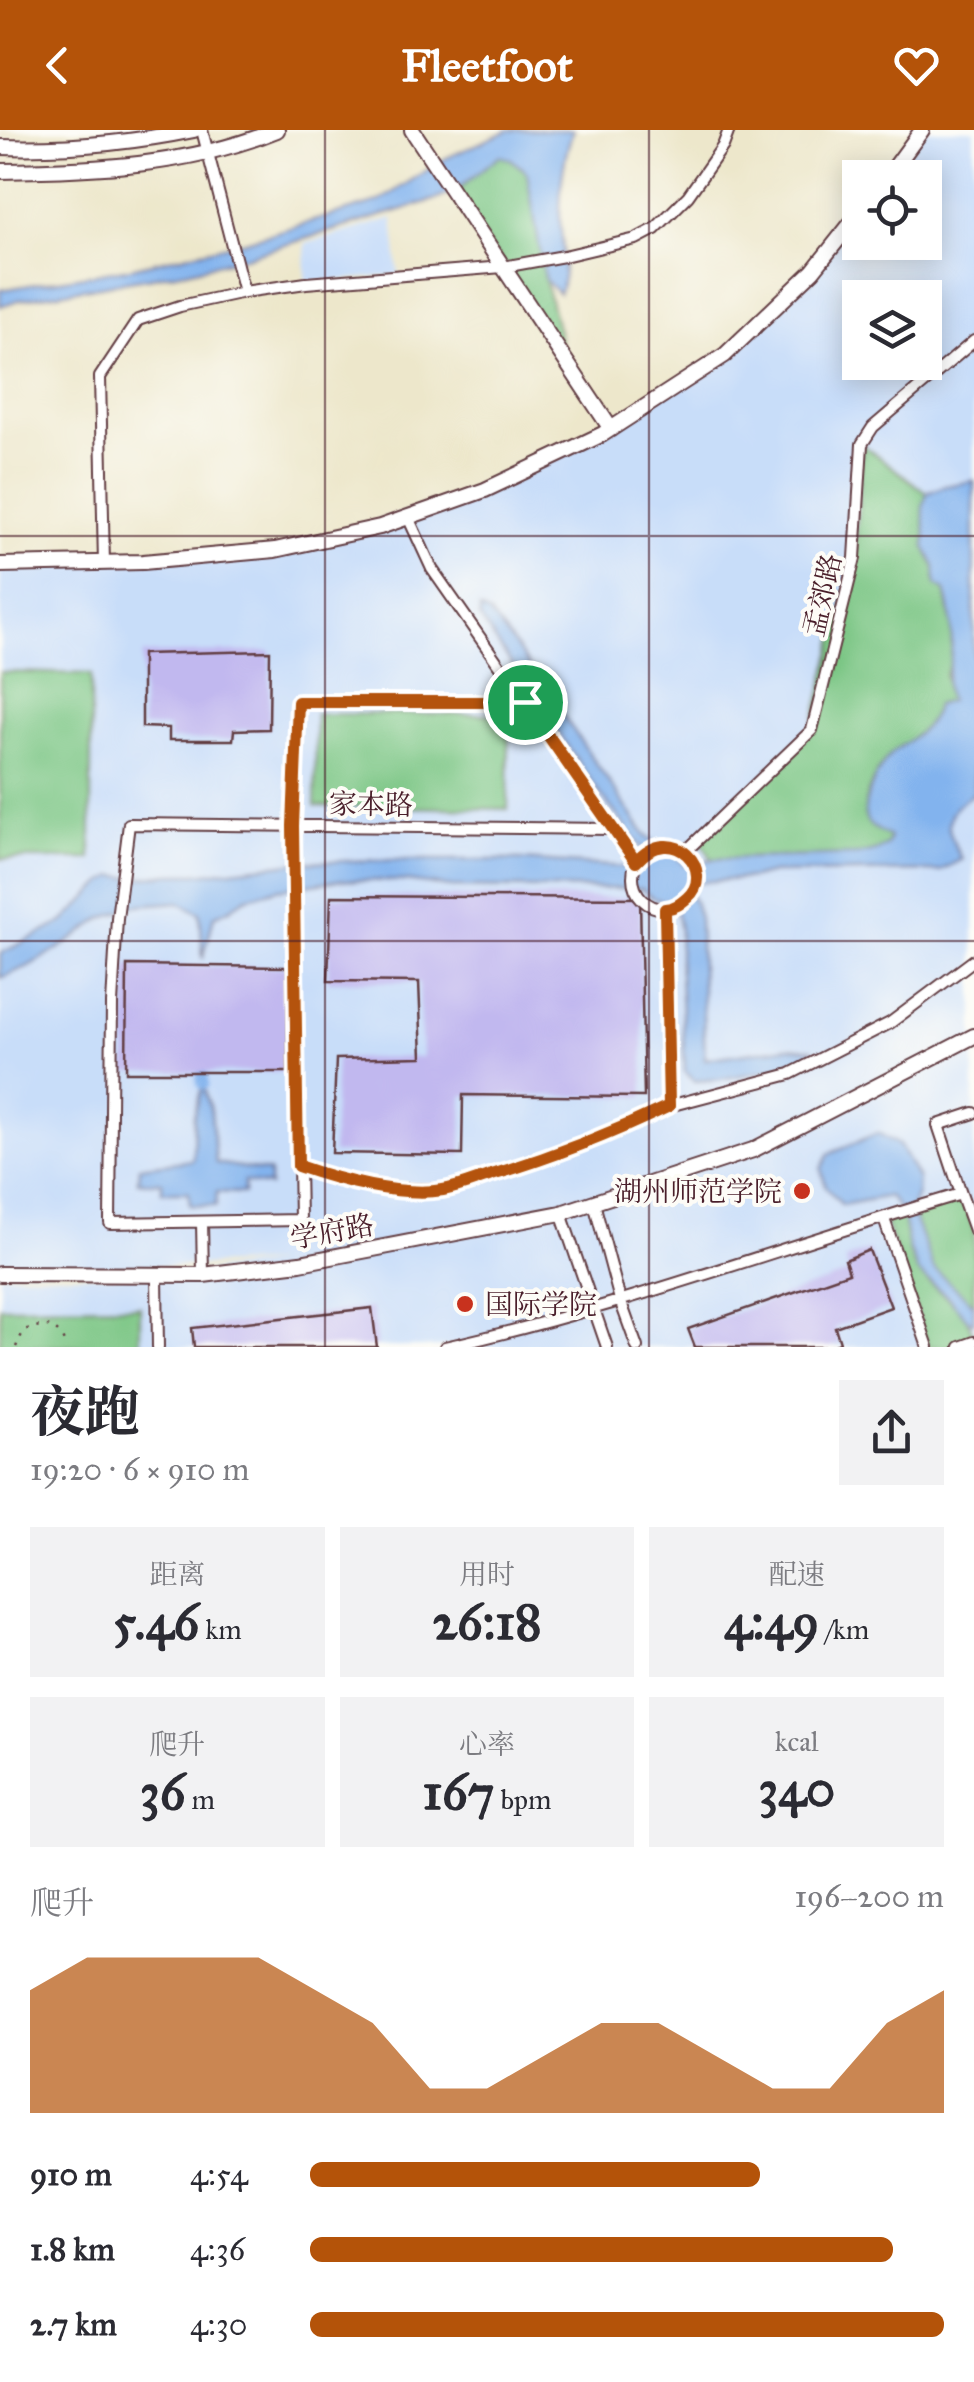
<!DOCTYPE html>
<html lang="zh">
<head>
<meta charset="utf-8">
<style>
	body { margin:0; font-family:"IM FELL Great Primer","Noto Serif SC",serif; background:#f2f2f3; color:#2b2b33; height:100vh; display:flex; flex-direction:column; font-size:38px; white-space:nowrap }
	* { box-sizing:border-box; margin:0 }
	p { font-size:32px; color:#7c7c81 }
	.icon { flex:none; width:55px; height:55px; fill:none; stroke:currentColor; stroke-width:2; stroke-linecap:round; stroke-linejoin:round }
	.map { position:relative; height:1217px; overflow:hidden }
	.details { display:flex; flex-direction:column; background:#fff; flex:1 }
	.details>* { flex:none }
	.fabs { position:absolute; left:842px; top:30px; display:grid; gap:20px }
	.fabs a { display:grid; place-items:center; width:100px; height:100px; border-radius:0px; background:#fff; box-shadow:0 5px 25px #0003; font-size:50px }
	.pin { position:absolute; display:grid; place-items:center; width:85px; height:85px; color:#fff; margin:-42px; border:5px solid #fff; border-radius:50%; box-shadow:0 2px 10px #0007 }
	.round { display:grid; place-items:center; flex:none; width:105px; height:105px; border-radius:0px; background:#f2f2f3 }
	.head { display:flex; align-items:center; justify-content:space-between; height:170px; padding:0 30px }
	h1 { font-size:55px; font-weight:700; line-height:75px }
	.stats { display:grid; grid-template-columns:repeat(3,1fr); gap:15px; height:170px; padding:10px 30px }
	.stats div { display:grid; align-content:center; border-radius:0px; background:#f2f2f3; text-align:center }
	.stats b { font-size:50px; font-weight:700 }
	.stats small { font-size:28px; font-weight:400 }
	.stats p { font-size:28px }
	.chart { height:280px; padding:20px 30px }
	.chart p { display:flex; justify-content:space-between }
	.chart svg { width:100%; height:180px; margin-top:10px; fill:#b45309; opacity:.7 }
	ul { padding:0 30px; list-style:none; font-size:32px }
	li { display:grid; grid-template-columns:160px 120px 1fr; align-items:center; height:75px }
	li i { height:25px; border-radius:12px; background:#b45309 }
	header { display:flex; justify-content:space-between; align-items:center; height:130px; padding:0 30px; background:#b45309; color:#fff; font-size:45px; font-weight:700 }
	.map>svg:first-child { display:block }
</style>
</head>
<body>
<header><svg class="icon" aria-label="back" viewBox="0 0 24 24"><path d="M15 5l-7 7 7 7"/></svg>Fleetfoot<svg class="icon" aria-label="heart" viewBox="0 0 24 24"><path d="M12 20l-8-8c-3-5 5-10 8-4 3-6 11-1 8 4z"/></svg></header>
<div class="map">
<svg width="974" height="1217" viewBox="0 0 974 1217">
	<rect width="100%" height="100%" fill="#fdfcf7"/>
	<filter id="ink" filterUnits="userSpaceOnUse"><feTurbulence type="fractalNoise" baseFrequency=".01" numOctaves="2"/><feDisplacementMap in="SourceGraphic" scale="20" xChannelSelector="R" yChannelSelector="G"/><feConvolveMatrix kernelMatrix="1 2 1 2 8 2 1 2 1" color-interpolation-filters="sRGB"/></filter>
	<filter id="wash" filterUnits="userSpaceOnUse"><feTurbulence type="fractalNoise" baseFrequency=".0048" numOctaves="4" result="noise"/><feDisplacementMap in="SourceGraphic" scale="40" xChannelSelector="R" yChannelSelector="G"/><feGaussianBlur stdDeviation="2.25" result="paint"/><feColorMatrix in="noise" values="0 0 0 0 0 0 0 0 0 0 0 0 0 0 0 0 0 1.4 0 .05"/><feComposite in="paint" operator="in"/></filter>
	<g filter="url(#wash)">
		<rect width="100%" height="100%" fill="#ede7cb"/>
		<path fill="#c8ddf9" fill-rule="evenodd" d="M922,0H974V1217H0V1144L157,1146L285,1133L0,1141V435L275,420L485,360L611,299L725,225L860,82V112H925V48L887,47ZM860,168H925V232H860Z
			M393,88L399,145L306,153L305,114Z"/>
		<path fill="#7bc685" stroke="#627258" stroke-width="2.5" d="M499,26L511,29L527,43L545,150L560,209L559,220L454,64L486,35Z
			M862,314L927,363L923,377L926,406L925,417L935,437L936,455L945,460L952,497L951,531L945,546L949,571L936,575C931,600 911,607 894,622C881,632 869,655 866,671C865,678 868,688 870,695L890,707L888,715L875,721L858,725L712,729L699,710L812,600L855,428Z
			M0,542L91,544V729H0Z
			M316,584H509L508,679L315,676Z
			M961,1064L974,1100V1174L934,1140L911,1080Z
			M902,1083C906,1102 908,1129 920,1144C943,1169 974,1178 974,1217H928L884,1089Z
			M140,1176V1217H0V1177Z"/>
		<path fill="#82b3ee" stroke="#66698c" stroke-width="2.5" d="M509,0H573C564,26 560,59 560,86C561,114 569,138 559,164L545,150L527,43L511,29L499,26L463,55L440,68L248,126L187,141L19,170L0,176V160L130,138L245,111L378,72L446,28Z
			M974,351V664C940,681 945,701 962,729L940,741L772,743L752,748L689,753L686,759L694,771L699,788L705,929L788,917L812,919L804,934L721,949L695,951L685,942L679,826L680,800L674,771C659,771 652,770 642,759L451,757L406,751L340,750L277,759L245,768L230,779L214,786L203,829L200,783L179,772L137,775L101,789L66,814L27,837L0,848V824L63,792L103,753L115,746L139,748L170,744H197L301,732L395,730H521L641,738L646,729L642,718L598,661L480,488V479L490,484L519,521L646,706C659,716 677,725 686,736L712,729L858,725L875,721L887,715L890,707C883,703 874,699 869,694C855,679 881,632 894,621C911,607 931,600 936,575L949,571C942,553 950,542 951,524C953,503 951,481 945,460L936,455L935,436L925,417L926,406L923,377L927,363L945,356Z
			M203,954L211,982L216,1033L269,1042V1056L244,1052V1063L217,1062L216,1076L190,1075L189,1062H162V1052H138L139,1037L193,1030L194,985Z
			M878,1003L899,1015L918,1049L917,1064L911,1080L934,1139L974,1174V1192H970L948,1167L918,1142L909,1118L902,1083L889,1066L842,1075L826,1057L821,1039L829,1024Z"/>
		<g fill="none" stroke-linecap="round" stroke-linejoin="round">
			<path stroke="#82b3ee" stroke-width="12" d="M202,946L203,954"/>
		</g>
		<g id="blocks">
			<path fill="#c1b8ef" d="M270,521L269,599L234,600L233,610H169V598L142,597V524Z
				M331,766L640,768L644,967L463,965L462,1025L332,1023L336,929L422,927L419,852L328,851Z
				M127,835L287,837L288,942H126Z
				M869,1120L891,1177L835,1197L840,1213L830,1217H695L688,1199L849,1143L845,1130Z
				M372,1178L377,1217H194L192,1198Z"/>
		</g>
	</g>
	<g filter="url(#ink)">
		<use href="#blocks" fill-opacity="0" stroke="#623d43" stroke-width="2.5"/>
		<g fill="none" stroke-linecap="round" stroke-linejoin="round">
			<g stroke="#623d43" stroke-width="14">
				<path id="street" d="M202,0L244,162
					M408,387L432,439L637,732
					M104,434L100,247L138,190L180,176L244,162L306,153L503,137L564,126L636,109L655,99L688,66L723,16L729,0
					M525,572H298L293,695L300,1090L110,1093L112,874L117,788L129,694L613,699
					M633 747a32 32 0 1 1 64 0a32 32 0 1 1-64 0Z
					M685,722L812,600L855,428L862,314L873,297L974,211
					M665,779L669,976
					M299,1036L338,1050L394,1059L442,1060L518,1037L613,1003L669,976L790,944L890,893L974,830
					M961,1064L938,995L974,983
					M594,1073L620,1170L637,1217
					M561,1083L607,1217
					M884,1089L928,1217
					M202,1092L203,1145
					M157,1146L158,1217
					M445,1217C620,1178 789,1114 961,1064L974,1100
					M960,1217L974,1212"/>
			</g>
			<g stroke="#623d43" stroke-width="18">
				<path id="secondary" d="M412,0L611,299
					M0,17C65,19 131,13 194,0
					M0,41C94,40 189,36 277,0
					M887,48L922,0
					M0,435L143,432L275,420L380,397L485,360L603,304L725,225L813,141L860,82
					M0,1144L203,1145L300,1133L561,1083L753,1020L974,906"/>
			</g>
			<path stroke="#623d43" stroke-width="2.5" stroke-dasharray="2.5 8" stroke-linecap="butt" d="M16,1217L24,1200C46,1193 58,1193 66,1217"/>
			<use href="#street" stroke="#fff" stroke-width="10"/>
			<use href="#secondary" stroke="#fff" stroke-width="14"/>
		</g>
	</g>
	<g fill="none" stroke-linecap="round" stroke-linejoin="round" filter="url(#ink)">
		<g stroke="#fff" stroke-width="20">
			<path id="route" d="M298,572H525L636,732C674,689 717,743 687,768C680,774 675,778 665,779V782L669,976C613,1003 555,1026 495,1044C478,1049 461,1057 443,1060C401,1067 338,1050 298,1036L293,696Z"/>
		</g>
		<use href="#route" stroke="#b45309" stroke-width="12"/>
	</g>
	<path fill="none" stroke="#4a1f2b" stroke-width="2.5" stroke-opacity="0.55" d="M325,0V1217M649,0V1217M0,406H974M0,811H974"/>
	<g fill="#c8321e" stroke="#fdfcf7" stroke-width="4">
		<circle cx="802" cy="1061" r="10"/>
		<circle cx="465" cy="1174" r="10"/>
	</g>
	<g text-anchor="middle" stroke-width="8" stroke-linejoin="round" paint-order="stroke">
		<g font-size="28" fill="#4a1f2b" stroke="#fdfcf7">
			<text transform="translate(822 465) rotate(-77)" y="10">孟郊路</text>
			<text transform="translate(371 674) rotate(1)" y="10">家本路</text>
			<text transform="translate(332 1101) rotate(-10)" y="10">学府路</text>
		</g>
		<g font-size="28" fill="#4a1f2b" stroke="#fdfcf7" text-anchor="end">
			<text x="782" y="1071">湖州师范学院</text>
			<text x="485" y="1184" text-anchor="start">国际学院</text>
		</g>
	</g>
</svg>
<div class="fabs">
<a><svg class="icon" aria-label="locate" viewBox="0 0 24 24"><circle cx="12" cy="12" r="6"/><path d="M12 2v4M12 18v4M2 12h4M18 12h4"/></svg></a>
<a><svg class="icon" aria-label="layers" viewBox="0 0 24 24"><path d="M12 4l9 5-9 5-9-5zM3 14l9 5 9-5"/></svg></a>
</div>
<div class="pin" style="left:525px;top:572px;background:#1e9e55"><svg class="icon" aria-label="arrive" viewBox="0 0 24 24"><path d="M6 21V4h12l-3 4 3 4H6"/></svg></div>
</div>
<section class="details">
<div class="head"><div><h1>夜跑</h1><p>19:20 · 6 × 910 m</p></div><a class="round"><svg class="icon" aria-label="share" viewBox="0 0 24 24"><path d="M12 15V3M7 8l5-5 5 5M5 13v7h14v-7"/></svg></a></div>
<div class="stats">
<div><p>距离</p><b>5.46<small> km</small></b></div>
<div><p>用时</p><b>26:18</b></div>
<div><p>配速</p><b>4:49<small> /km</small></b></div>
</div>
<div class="stats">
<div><p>爬升</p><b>36<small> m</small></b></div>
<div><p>心率</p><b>167<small> bpm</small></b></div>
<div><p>kcal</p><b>340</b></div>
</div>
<div class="chart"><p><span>爬升</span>196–200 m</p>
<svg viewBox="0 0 160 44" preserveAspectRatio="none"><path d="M0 44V14L10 6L20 6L30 6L40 6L50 14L60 22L70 38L80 38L90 30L100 22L110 22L120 30L130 38L140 38L150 22L160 14V44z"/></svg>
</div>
<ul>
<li><b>910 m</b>4:54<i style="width:71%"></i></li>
<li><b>1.8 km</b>4:36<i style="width:92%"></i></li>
<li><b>2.7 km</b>4:30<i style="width:100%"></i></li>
</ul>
</section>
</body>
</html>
